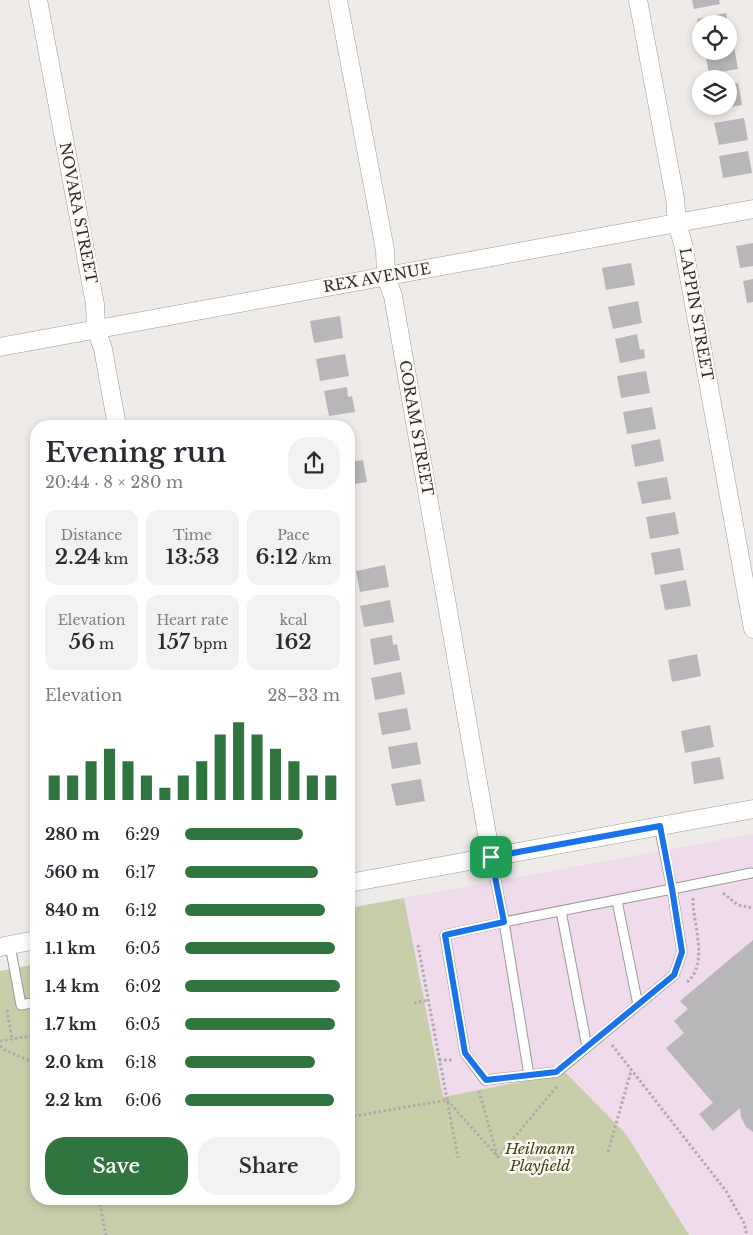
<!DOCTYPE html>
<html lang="en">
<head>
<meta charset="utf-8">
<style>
	body { margin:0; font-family:"Libre Baskerville",serif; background:#f2f2f3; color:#2b2b33; height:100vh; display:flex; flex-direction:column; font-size:19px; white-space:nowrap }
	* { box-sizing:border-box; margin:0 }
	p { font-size:16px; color:#7c7c81 }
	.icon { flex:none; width:28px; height:28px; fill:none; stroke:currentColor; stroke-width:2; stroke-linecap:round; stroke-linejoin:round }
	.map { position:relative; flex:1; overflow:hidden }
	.panel { position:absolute; left:30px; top:420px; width:325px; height:785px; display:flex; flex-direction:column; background:#fff; border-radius:20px; box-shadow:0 2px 8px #0003 }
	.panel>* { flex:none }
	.buttons { position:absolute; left:692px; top:15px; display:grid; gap:10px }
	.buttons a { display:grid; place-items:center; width:45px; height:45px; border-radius:50%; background:#fff; box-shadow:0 2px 8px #0003; font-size:25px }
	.pin { position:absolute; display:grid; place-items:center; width:42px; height:42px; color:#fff; margin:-21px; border-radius:10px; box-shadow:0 2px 8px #0006 }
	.round { display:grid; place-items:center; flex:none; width:52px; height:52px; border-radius:20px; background:#f2f2f3 }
	.head { display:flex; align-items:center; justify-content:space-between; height:85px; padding:0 15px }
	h1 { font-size:28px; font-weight:600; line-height:38px }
	.stats { display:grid; grid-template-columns:repeat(3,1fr); gap:8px; height:85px; padding:5px 15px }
	.stats div { display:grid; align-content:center; border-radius:12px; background:#f2f2f3; text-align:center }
	.stats b { font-size:21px; font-weight:600 }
	.stats small { font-size:14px; font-weight:400 }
	.stats p { font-size:14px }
	.chart { height:140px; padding:10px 15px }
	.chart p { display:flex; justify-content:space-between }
	.chart svg { width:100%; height:90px; margin-top:5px; stroke:#307540; stroke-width:6 }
	.primary-button { display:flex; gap:10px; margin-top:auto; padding:10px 15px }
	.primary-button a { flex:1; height:58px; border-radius:20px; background:#307540; color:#fff; font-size:20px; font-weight:600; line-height:58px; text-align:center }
	.primary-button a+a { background:#f2f2f3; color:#2b2b33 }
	ul { padding:0 15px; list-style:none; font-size:16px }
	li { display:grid; grid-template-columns:80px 60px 1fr; align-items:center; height:38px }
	li i { height:12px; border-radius:6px; background:#307540 }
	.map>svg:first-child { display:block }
</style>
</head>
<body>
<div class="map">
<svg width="753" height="1235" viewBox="0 0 753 1235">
	<rect width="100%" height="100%" fill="#efebe8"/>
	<path fill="#efdbeb" d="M753,834V1235H689L626,1134L566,1073L443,1097L404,898Z"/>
	<path fill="#c8cea9" d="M404,898L443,1097L566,1073L626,1134L689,1235H0V971L36,964V1199H349V908Z"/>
	<path fill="#b9b6b9" d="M692,0H719L720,4L694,9Z
		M726,13L728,24H701L700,36L697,19Z
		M734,47L738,69L709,74L705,52L729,51V48Z
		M738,83L742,105L713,110L712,106H729V85Z
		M744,118L748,140L719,145L714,123Z
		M748,151L752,173L723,178L719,156Z
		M753,243V266L740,268L736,246Z
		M631,263L635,285L606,290L602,268Z
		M753,279V302L747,303L743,281Z
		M638,301L642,323L613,329L608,307Z
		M340,316L343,338L314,343L310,321Z
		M637,334L640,350L644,349L645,358L620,363L615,339Z
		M345,354L349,376L320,381L316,359Z
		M646,371L650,393L621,398L617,376Z
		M347,387L348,397L352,396L355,412L329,416L324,391Z
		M652,407L656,429L627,434L623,412Z
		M660,439L664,461L635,467L631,445Z
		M363,460L367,482L349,485V462Z
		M667,477L671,499L642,504L637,482Z
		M675,512L679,534L650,539L646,517Z
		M680,548L684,570L655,575L651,553Z
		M385,565L389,587L360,592L356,571Z
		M686,580L691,606L665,610L660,585Z
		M390,600L394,622L364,627L360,606Z
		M392,635L393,645L397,644L400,660L374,665L370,639Z
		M697,654L701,676L672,682L668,660Z
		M401,672L405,694L375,700L371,678Z
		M407,708L411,730L382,735L378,713Z
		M710,725L714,747L685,753L681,731Z
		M417,742L421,764L392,769L388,747Z
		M720,757L724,779L694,784L691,762Z
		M421,779L425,801L396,806L391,784Z
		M753,940V1132L746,1127L741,1117L740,1108L713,1131L699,1114L713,1103L666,1048L684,1033L674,1021L688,1009L680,1001Z"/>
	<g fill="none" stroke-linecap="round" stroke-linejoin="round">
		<g stroke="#9e9a97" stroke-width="11">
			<path id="lane" d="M491,857L504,922L672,889L659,826
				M617,901L638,1005
				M561,911L587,1047
				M10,945L21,1005L36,1002
				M529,1075L504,922L445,935L465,1053L485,1080L557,1072L674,975L682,952L672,889L751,873"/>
		</g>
		<g stroke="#9e9a97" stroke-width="19">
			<path id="street" d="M38,0L95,304L96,329L103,349L117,426
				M338,0L385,250L386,277L393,296L491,857
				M638,0L675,198L677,223L683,244L753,629
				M0,347L753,209
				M349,883L753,809
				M0,947L36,940"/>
		</g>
		<path stroke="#afaba9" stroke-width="3" stroke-dasharray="2.5 2.5" stroke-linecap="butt" d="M723,893L738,905L753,908
			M418,945L458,1158
			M687,982C710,963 692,923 693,897
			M414,1003L428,1000
			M7,1010L12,1039
			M0,1041L36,1035
			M612,1045L726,1191L744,1223L747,1235
			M0,1046L5,1050L36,1064
			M439,1060H454
			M479,1091L497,1155
			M349,1117L447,1100L498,1157L558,1085
			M608,1152L631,1071
			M99,1199L106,1235"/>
		<use href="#lane" stroke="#fff" stroke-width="9"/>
		<use href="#street" stroke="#fff" stroke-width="18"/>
	</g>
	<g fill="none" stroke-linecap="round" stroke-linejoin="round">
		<g stroke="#fff" stroke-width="10">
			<path id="route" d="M660,826L672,889L682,952L674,975L556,1072L486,1080L465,1053L445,935L504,922L491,857Z"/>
		</g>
		<use href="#route" stroke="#1a73e8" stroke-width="6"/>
	</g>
	<g text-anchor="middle" stroke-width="5" stroke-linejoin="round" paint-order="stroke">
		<g font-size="15" fill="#312f2e" stroke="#fdf9f5">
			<text transform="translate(78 213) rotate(79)" y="5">NOVARA STREET</text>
			<text transform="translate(377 278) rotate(-10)" y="5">REX AVENUE</text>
			<text transform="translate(696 314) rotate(80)" y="5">LAPPIN STREET</text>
			<text transform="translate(416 428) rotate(80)" y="5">CORAM STREET</text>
		</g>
		<g font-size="15" font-style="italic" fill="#3c410f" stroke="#fdf9f5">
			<text x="540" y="1154">Heilmann<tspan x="540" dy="17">Playfield</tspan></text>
		</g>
	</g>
</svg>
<div class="buttons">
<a><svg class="icon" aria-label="locate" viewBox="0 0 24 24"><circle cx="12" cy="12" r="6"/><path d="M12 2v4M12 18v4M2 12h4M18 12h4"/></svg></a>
<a><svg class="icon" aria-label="layers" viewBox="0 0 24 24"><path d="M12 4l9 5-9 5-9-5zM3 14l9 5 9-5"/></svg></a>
</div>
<div class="pin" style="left:491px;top:857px;background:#1e9e55"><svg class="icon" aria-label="arrive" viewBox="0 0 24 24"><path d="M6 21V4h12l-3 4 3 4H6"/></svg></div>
<section class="panel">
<div class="head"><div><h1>Evening run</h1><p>20:44 · 8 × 280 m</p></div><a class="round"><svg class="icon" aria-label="share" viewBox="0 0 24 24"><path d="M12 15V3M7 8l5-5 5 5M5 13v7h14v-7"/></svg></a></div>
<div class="stats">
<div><p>Distance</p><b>2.24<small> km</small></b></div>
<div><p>Time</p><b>13:53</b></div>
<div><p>Pace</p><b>6:12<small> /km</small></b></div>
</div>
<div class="stats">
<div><p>Elevation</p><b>56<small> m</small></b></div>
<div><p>Heart rate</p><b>157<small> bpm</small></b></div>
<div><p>kcal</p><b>162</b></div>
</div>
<div class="chart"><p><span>Elevation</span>28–33 m</p>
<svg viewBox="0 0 160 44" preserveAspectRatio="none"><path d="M5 44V32M15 44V32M25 44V25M35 44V19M45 44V25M55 44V32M65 44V38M75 44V32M85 44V25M95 44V12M105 44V6M115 44V12M125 44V19M135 44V25M145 44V32M155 44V32"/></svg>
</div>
<ul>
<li><b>280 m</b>6:29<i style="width:76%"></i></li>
<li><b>560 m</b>6:17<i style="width:86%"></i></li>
<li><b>840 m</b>6:12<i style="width:90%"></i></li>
<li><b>1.1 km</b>6:05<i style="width:97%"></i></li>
<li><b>1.4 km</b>6:02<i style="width:100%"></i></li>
<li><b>1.7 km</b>6:05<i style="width:97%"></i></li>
<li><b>2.0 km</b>6:18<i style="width:84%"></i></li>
<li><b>2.2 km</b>6:06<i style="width:96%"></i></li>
</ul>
<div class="primary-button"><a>Save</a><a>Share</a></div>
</section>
</div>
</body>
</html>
